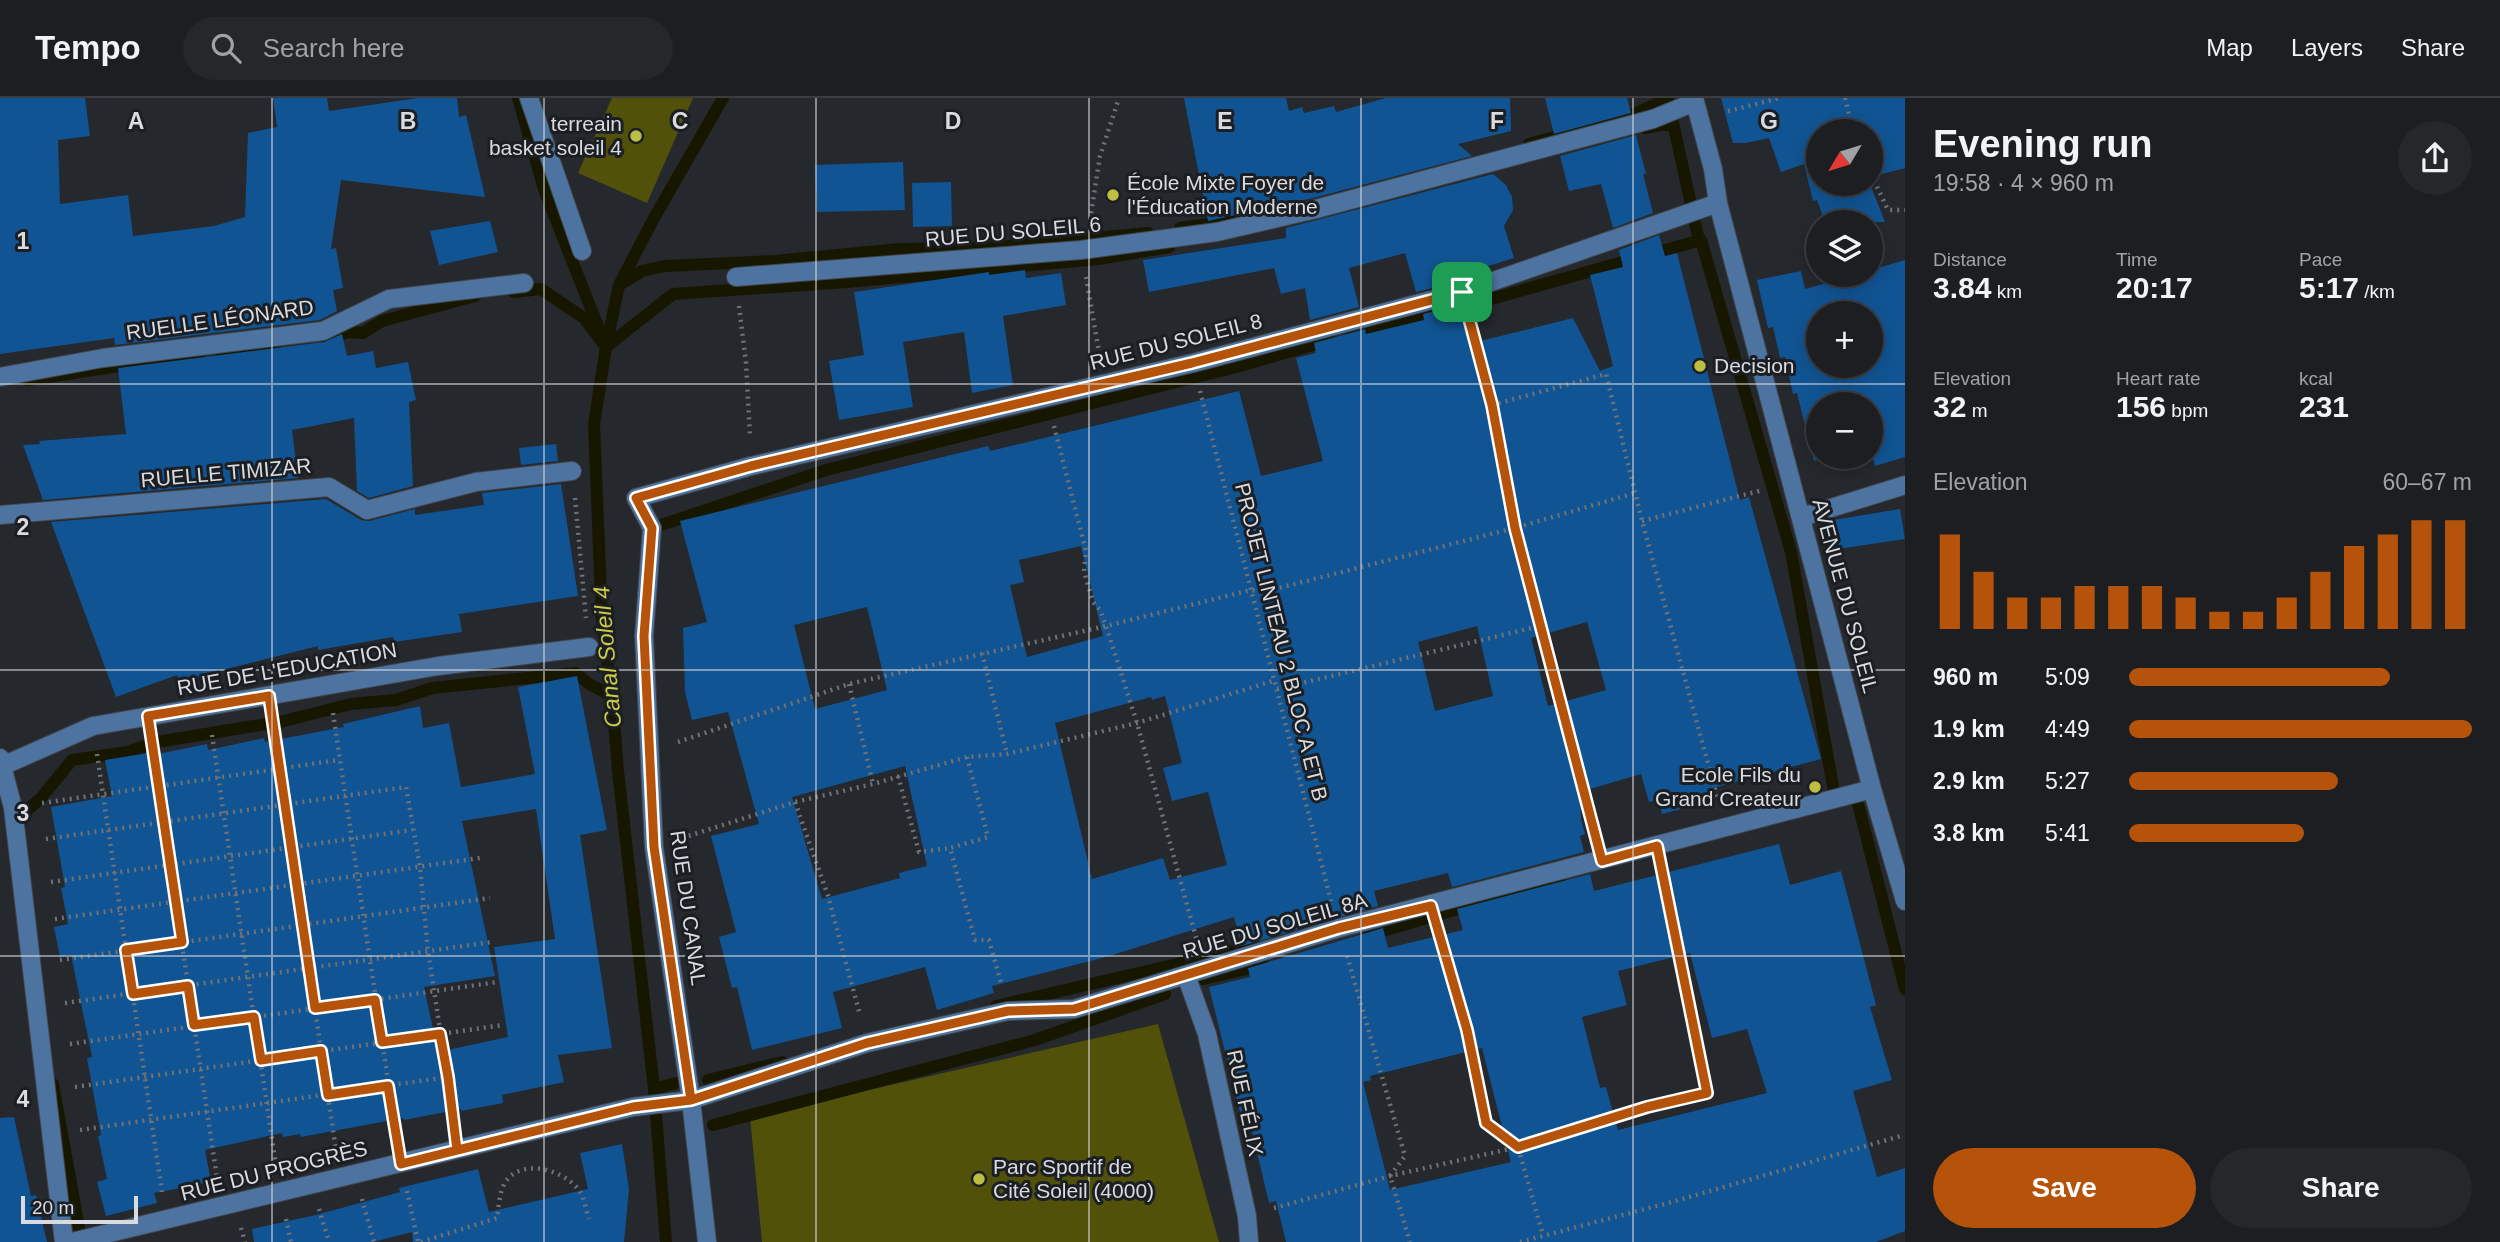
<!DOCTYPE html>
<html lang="en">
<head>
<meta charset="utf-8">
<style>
	body { margin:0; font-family:Arial,sans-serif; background:#25272a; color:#f1f3f6; height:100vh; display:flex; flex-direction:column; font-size:26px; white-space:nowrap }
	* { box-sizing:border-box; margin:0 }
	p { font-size:23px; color:#a0a2a5 }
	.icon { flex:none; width:38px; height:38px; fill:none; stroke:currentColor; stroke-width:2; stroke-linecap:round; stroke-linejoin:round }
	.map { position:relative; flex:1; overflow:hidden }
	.sheet { display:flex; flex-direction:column; background:#1c1e22; width:595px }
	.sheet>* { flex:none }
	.needle { width:46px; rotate:232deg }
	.fabs { position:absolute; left:1806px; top:21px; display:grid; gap:14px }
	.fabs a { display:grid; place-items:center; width:77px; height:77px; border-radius:50%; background:#1c1e22; box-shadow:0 4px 18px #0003,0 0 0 2px #3a3c40; font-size:35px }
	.scale { position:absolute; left:21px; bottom:18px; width:117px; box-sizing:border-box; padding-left:7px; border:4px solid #d9dbde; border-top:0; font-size:19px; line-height:24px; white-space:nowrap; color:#d9dbde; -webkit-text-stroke:5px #1b1f23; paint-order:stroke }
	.pin { position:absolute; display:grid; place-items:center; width:60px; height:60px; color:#fff; margin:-30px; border-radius:14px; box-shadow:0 4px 10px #0006 }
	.round { display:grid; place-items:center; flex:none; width:74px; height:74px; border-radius:37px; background:#25272a }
	.headline { display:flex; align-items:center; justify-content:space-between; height:119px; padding:0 28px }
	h1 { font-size:38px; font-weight:800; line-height:52px }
	.figures { display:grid; grid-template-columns:repeat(3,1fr); gap:10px; height:119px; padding:7px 28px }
	.figures div { display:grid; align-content:center }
	.figures b { font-size:30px; font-weight:800 }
	.figures small { font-size:19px; font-weight:400 }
	.figures p { font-size:19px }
	.chart { height:196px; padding:14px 28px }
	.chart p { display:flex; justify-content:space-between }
	.chart svg { width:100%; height:126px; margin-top:7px; stroke:#b45309; stroke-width:6 }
	.cta { display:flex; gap:14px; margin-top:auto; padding:14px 28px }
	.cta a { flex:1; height:80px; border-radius:42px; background:#b45309; color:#fff; font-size:28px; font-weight:800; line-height:80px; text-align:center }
	.cta a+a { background:#25272a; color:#f1f3f6 }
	ul { padding:0 28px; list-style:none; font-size:23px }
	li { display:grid; grid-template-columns:112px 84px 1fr; align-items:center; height:52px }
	li i { height:18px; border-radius:9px; background:#b45309 }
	header { display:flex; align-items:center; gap:42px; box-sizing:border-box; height:98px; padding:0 35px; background:#1c1e22; border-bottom:2px solid #3a3c40 }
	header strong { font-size:33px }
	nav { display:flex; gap:38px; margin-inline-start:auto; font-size:24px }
	.search { width:490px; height:63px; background:#25272a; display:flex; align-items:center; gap:18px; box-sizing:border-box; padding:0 24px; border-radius:38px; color:#a0a2a5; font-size:26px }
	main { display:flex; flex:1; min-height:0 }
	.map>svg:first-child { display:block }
</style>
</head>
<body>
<header>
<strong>Tempo</strong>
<div class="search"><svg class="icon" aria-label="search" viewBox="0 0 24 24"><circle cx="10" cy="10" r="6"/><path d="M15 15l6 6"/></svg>Search here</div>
<nav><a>Map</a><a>Layers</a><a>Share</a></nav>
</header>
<main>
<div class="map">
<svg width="1905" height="1144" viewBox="0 0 1905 1144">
	<rect width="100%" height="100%" fill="#25282d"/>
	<path fill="#51510a" d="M612,0H693L647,105L578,75Z
		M1158,926L1219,1144H762L750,1019Z"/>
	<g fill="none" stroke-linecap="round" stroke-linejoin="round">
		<path stroke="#171700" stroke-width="12" d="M518,0L545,94L601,236
			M1645,30L1673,25L1698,138
			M1529,46L1635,16L1668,0
			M1180,130L1231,123
			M619,187L642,173L665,168L775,163L900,151L989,150L1148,135
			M514,194L541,191L584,220L606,249
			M1351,236L1477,205L1701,142L1791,454L1835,700L1828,701
			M328,245L346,234L363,235L382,223L475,198
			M606,249L673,196L847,184L1099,161L1169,149
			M221,259L244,253L276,251
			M27,282C84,274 142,262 200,262
			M652,430L826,372L1236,269L1330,242
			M1847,701L1856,698L1905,891
			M18,734L23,716L41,700L72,662L128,654L157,644L284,623L351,606L396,602L432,590L576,575L589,586L612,598
			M1369,837L1560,781
			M1203,881L1264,867
			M996,908L1255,848
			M708,982L782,964
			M53,986L81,1141
			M654,991L676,985
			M713,1027L1035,942L1165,896
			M666,1144L654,991L618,673L612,598L602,523L594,326L606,249L619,187L654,120L723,0"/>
	</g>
	<path fill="#115493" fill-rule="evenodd" d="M0,0H85L90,38L58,42L60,106L128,97L133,138L214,128L245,119L248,35L277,29L273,0H327L329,13L418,0H457L459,19L466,17L485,99L341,82L331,151L336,150L343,190L333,192L337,213L320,222L115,247L114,240L0,256Z
		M1184,0H1286L1289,13L1302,9L1304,15L1334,8L1336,14L1386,0H1510L1511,33L1458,46L1472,58L1313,100L1208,123Z
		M1545,0H1627L1631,15L1554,36Z
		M1721,0H1905V70L1871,79V33H1818V86H1870L1885,124H1825L1817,102L1813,103L1804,66L1781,74L1769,40L1746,45H1733Z
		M1636,37L1646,76H1643L1653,115L1613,130L1601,86L1569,93L1560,58Z
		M903,64L905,112L817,114L815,67Z
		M1493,76L1506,87L1512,99L1513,112L1504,128L1514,160L1456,178L1457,184L1416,194L1405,155L1349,170L1359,209L1310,222L1305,190L1281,196L1274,170L1149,194L1143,162L1286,140V130Z
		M951,84L952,128L913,129L912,85Z
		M490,123L498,154L439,167L430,133Z
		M1659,137L1665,158L1677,155L1740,402L1749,399L1821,661L1709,691L1712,703L1662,716L1659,702L1649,704L1641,676L1580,694L1581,721L1585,736L1580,738L1584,754L1452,789L1448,775L1374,793L1378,808L1242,848L1234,819L1106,859L992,888L994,895L937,912L925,869L833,894L842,930L752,952L737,889L732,890L719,839L736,834L711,738L759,726L728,614L692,622L685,594L683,530L707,524L680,423L988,348L990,353L1239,293L1261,378L1323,363L1296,260L1316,255L1314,245L1365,231L1366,236L1424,222L1423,216L1462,206L1472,245L1573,220L1600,273L1613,268L1590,177L1623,169L1619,152ZM1081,448L1103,538L1027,559L1010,487L1024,484L1019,462ZM867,509L887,592L815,611L794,527ZM1587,524L1606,592L1548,608L1531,540ZM1477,528L1493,598L1435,613L1418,544ZM1165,598L1182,665L1163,670L1172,703L1208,694L1227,767L1170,782L1163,760L1092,781L1055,625L1151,599L1152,602ZM905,668L927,768L899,775L900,780L822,801L792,699Z
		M1905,162V359L1875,368L1871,353V306H1818V359H1835L1814,363L1797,295L1793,296L1785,259L1780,260L1773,229L1768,230L1757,182L1801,173L1805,191L1855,177H1871V172ZM1818,215H1871V268H1818Z
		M1025,172L1026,180L1061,175L1066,207L1003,218L1013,287L972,295L964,234L903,244L913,309L839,322L829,263L864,257L854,194L989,174V177Z
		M342,236L347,258L373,253L376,270L408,264L416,302L409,304L413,388L369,400L357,393L354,320L292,332L298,380L43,402L23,347L40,346L39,343L126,336L118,270L324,244Z
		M556,346L558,363L521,367L519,350Z
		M561,386L578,498L459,516L462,534L394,544L393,539L318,552V548L179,583L177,577L116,599L51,424L326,401L361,422L369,423L415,411V417L484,407L482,395Z
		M1900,411L1905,441L1838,451L1833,422Z
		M577,578L607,732L580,737L612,950L558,957L564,984L502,997L503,1005L461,1013V1011L404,1022L403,1020L301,1039L300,1036L283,1039L282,1035L205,1052L211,1084L154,1095L157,1105L106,1118L97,1084L107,1081L98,1038L101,1037L87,960L92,959L71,857L60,859L54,829L68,826L61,790L65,789L51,709L112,698L105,662L148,655V658L207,646L208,652L264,640L265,644L344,629L343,626L420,608L423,630L449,625L461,689L535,676L518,589ZM536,711L555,841L494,849L508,939L438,954L424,889L495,878L462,723Z
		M1779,746L1790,787L1841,773L1876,907L1870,909L1892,982L1853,993L1877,1079L1905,1070V1133L1876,1144H1286L1276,1103L1269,1105L1248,1016L1241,1018L1209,889L1250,879L1248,870L1383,830L1388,850L1463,832L1457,811L1590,776L1594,793ZM1690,855L1712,940L1747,931L1767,995L1618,1032L1606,989L1600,990L1582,919L1627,907L1618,873ZM1482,950L1511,1064L1390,1092L1363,984L1371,982L1370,978Z
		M14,1019L31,1098L36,1097L47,1144H0V1020Z
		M622,1046L629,1091L624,1144H413L412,1134L373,1144H254L252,1131L316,1117L400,1094L399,1090L478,1071L489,1114L588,1091L580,1055Z"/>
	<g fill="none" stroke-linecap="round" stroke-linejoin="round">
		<g stroke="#424549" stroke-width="20">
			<path id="minor" d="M529,0L582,153
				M1694,0L1713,71L1718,105L1872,691L1905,803
				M736,179L1081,152L1217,134L1316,111L1653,21L1695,4
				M0,279L103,260L323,233L389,201L524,185
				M0,417L329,389L367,412L476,384L572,373
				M1802,419L1905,387
				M0,660L13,710L64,1144
				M0,669L93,628L438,568L589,549
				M1186,877L1207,936L1247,1118L1249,1144
				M72,1144L633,1009L691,1002L867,945L1008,913L1074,911L1339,830L1872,691
				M707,1144L691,1002L654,749L644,538L652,430L636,400L751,368L1193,265L1462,194L1718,105"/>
		</g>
		<path stroke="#6f7276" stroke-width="4.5" stroke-dasharray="2 5" stroke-linecap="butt" d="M1845,0L1853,33
			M1728,13L1780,0
			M1871,76L1888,112H1905
			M1090,122L1100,58L1119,0
			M1086,179L1100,260
			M739,208L746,265L750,338
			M1469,222L1492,307L1515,430L1594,734
			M1200,293L1331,803
			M1492,307L1606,276L1642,423L1718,702
			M1054,328L1086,453L1084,473L1093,504L1100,512L1106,528L1137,625L1197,843
			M575,400L586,520
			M1642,423L1763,392
			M982,555L1007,656
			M849,586L873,686
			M1277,591L1540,528
			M333,615L396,1036
			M272,624L336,1052
			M212,637L276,1068
			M678,644L849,586L1106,528L1251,492L1263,494L1515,430L1635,395
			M152,646L217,1080
			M97,656L162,1094
			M967,659L988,739L950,750L975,842H989L1001,885
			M898,678L919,754L950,750
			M795,704L828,798L860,917
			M42,705L339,662
			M682,740L795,704L873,686L967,659L1007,656L1137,625L1276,582
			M46,741L406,689L420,769L428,853L454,1023
			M51,784L412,732
			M55,821L480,760
			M1438,834L1467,932L1487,1025L1518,1049L1543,1137
			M1347,858L1405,1058L1390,1078L1410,1144
			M60,862L490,800
			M65,905L492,844
			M70,946L497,884
			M75,989L503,927
			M80,1032L448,979
			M407,1093L418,1144
			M362,1101L374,1144
			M1274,1110L1390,1078L1518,1049L1647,1009L1707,995L1662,774
			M319,1111L329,1144
			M286,1121L291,1144
			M241,1130L245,1144
			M421,1144L497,1120C499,1108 499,1094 506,1083C523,1060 563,1072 578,1091C584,1097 586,1113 589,1121
			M1520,1144L1672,1104L1904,1037"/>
		<use href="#minor" stroke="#4d74a0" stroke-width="18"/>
	</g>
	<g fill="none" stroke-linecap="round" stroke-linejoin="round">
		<g stroke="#fff" stroke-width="14">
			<path id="route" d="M1462,194L1192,265L751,368L636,400L652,430L644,538L654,749L691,1002L633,1009L457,1052L448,979L440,936L382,944L375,902L315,910L269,598L148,618L182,844L126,852L133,896L188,888L194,927L254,919L261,962L321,953L328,997L388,988L401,1066L633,1009L691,1002L867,945L1008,913L1074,911L1339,830L1431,808L1467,932L1486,1025L1518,1049L1647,1009L1707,995L1657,748L1602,763L1515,430L1492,307L1462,194"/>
		</g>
		<use href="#route" stroke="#b45309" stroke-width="9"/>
	</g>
	<path fill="none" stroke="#d9dbde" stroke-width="2" stroke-opacity="0.55" d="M272,0V1144M544,0V1144M816,0V1144M1089,0V1144M1361,0V1144M1633,0V1144M0,286H1905M0,572H1905M0,858H1905"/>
	<g fill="#bebf42" stroke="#1b1f23" stroke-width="2.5">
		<circle cx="636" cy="38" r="7"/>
		<circle cx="1113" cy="97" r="7"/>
		<circle cx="1700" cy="268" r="7"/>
		<circle cx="1815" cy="689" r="7"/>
		<circle cx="979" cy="1081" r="7"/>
	</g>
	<g text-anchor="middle" stroke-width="6" stroke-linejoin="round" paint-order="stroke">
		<g font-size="21" fill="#d9dbde" stroke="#1b1f23" text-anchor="start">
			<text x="622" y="33" text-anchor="end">terreain<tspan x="622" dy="24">basket soleil 4</tspan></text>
			<text x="1127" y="92">École Mixte Foyer de<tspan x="1127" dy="24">l'Éducation Moderne</tspan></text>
			<text x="1714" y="275">Decision</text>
			<text x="1801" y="684" text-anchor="end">Ecole Fils du<tspan x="1801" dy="24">Grand Createur</tspan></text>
			<text x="993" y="1076">Parc Sportif de<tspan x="993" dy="24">Cité Soleil (4000)</tspan></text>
		</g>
		<g font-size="21" fill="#d9dbde" stroke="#1b1f23">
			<text transform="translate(1013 134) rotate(-5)" y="7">RUE DU SOLEIL 6</text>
			<text transform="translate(220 222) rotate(-8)" y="7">RUELLE LÉONARD</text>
			<text transform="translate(1176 244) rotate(-14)" y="7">RUE DU SOLEIL 8</text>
			<text transform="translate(226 375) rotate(-5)" y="7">RUELLE TIMIZAR</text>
			<text transform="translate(1845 498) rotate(75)" y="7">AVENUE DU SOLEIL</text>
			<text transform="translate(1281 544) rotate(76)" y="7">PROJET LINTEAU 2 BLOC A ET B</text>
			<text transform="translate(287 571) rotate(-10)" y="7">RUE DE L'EDUCATION</text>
			<text transform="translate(688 810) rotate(82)" y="7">RUE DU CANAL</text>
			<text transform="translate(1275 828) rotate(-16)" y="7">RUE DU SOLEIL 8A</text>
			<text transform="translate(1245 1005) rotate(78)" y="7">RUE FÉLIX</text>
			<text transform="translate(274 1073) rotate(-14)" y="7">RUE DU PROGRÈS</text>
		</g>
		<g font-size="23" font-style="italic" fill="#cbcb46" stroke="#1b1f23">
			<text transform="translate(607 559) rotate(-95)" y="8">Canal Soleil 4</text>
		</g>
	</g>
	<g font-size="23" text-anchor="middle" font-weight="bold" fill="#d9dbde" stroke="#1b1f23" stroke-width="6" stroke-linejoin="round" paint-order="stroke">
		<text x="136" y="31">A</text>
		<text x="408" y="31">B</text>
		<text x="680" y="31">C</text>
		<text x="953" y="31">D</text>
		<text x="1225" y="31">E</text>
		<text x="1497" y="31">F</text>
		<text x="1769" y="31">G</text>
		<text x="23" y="151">1</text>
		<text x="23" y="437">2</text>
		<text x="23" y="723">3</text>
		<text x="23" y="1009">4</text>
	</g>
</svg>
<div class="fabs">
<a><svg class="needle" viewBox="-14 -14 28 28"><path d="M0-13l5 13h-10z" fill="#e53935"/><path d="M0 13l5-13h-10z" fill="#a0a2a5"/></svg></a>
<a><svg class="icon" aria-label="layers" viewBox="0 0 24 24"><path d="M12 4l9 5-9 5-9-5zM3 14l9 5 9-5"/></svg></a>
<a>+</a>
<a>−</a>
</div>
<div class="scale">20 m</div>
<div class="pin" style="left:1462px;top:194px;background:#1e9e55"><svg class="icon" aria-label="arrive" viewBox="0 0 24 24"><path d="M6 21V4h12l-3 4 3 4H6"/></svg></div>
</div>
<section class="sheet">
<div class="headline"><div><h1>Evening run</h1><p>19:58 · 4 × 960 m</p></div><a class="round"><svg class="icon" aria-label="share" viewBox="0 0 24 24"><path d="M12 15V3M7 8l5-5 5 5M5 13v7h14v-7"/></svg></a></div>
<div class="figures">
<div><p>Distance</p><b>3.84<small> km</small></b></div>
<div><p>Time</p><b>20:17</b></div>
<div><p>Pace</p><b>5:17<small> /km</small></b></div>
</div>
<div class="figures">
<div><p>Elevation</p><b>32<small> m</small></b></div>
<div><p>Heart rate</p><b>156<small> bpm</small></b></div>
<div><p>kcal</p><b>231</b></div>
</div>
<div class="chart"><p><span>Elevation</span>60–67 m</p>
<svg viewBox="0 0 160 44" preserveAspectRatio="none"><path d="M5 44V11M15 44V24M25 44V33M35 44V33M45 44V29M55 44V29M65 44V29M75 44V33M85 44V38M95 44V38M105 44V33M115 44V24M125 44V15M135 44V11M145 44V6M155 44V6"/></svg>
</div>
<ul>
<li><b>960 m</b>5:09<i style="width:76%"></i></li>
<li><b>1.9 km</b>4:49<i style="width:100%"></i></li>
<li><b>2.9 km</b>5:27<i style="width:61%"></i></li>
<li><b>3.8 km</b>5:41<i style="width:51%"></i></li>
</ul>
<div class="cta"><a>Save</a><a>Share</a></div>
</section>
</main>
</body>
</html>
